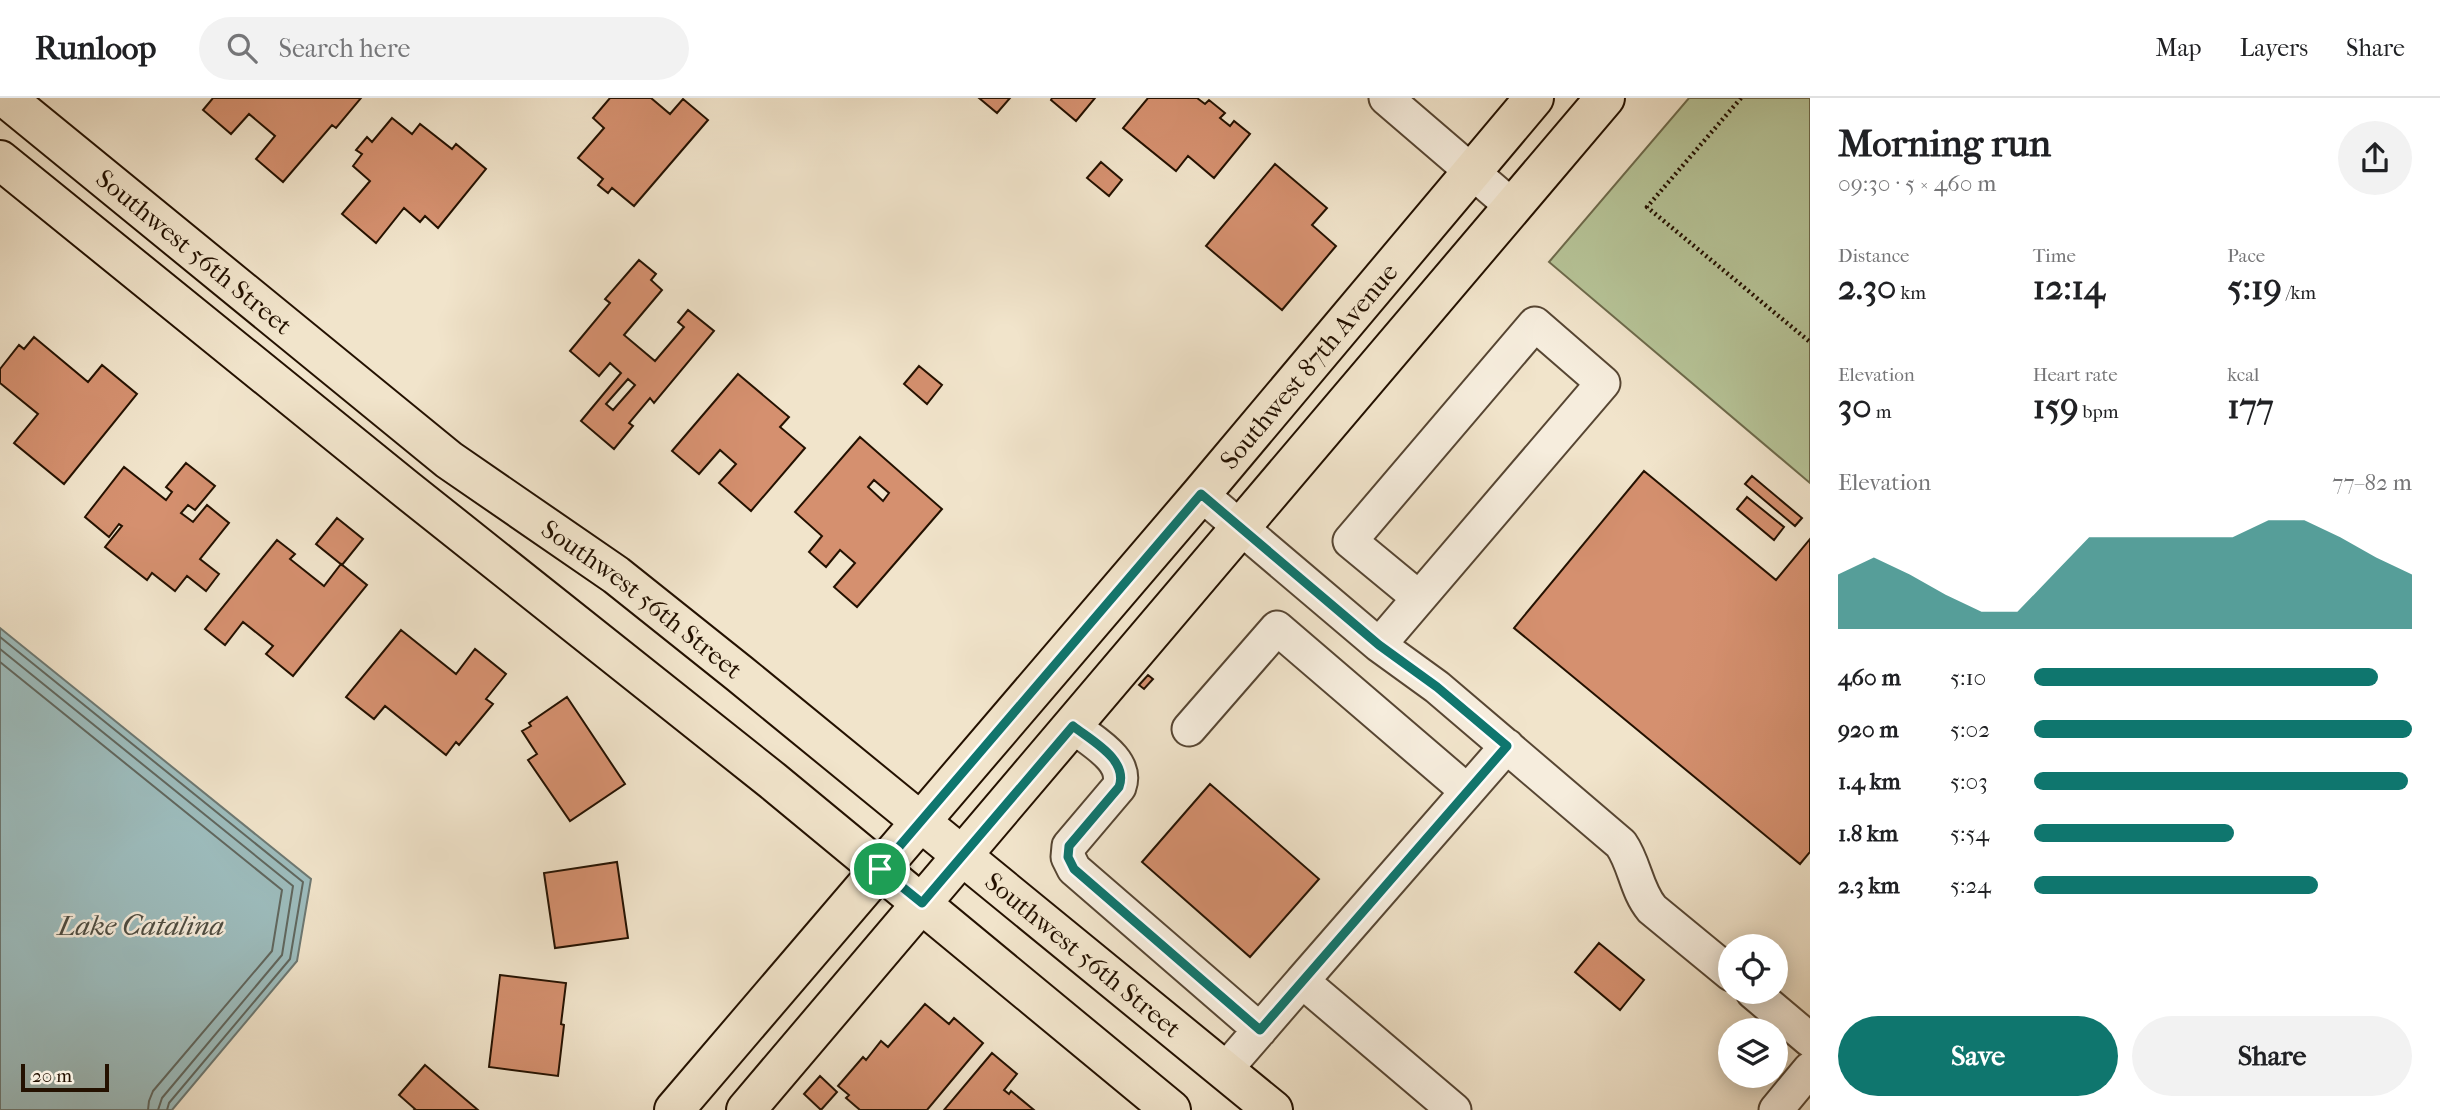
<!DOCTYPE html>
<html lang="en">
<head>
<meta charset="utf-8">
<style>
	body { margin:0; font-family:"IM FELL French Canon",serif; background:#f2f2f2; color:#202124; height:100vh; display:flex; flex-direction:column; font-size:26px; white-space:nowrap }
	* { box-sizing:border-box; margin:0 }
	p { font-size:23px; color:#757577 }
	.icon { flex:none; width:38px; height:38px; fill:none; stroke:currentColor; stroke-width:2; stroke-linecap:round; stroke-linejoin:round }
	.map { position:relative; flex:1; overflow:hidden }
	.drawer { display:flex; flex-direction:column; background:#fff; width:630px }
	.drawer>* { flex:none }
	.tools { position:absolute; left:1718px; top:836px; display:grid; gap:14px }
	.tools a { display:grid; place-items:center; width:70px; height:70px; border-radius:50%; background:#fff; box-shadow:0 4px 18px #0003; font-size:35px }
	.scale { position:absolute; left:21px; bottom:18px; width:88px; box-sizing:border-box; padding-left:7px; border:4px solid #241100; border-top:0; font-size:19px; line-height:24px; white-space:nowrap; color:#241100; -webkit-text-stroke:5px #f6eddd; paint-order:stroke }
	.pin { position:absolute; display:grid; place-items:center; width:60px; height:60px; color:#fff; margin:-30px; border:4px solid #fff; border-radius:50%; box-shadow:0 2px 7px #0007 }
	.round { display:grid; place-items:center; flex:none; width:74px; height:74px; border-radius:37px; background:#f2f2f2 }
	.summary { display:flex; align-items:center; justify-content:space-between; height:119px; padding:0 28px }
	h1 { font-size:38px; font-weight:800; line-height:52px }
	.figures { display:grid; grid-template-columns:repeat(3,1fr); gap:10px; height:119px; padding:7px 28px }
	.figures div { display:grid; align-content:center }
	.figures b { font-size:35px; font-weight:800 }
	.figures small { font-size:19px; font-weight:400 }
	.figures p { font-size:19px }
	.chart { height:196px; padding:14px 28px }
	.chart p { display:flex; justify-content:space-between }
	.chart svg { width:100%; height:126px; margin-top:7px; fill:#0f766e; opacity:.7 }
	.primary-button { display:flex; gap:14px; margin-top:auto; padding:14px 28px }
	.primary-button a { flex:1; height:80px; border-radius:42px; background:#0f766e; color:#fff; font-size:28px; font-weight:800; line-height:80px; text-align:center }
	.primary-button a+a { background:#f2f2f2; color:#202124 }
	ul { padding:0 28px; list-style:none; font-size:23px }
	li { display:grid; grid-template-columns:112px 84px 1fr; align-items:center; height:52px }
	li i { height:18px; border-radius:9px; background:#0f766e }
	header { display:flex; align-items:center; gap:42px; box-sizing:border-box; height:98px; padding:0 35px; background:#fff; border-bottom:2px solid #e0e0e0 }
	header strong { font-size:33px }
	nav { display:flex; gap:38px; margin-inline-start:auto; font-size:24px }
	.search { width:490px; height:63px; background:#f2f2f2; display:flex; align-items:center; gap:18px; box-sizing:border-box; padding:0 24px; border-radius:38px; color:#757577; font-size:26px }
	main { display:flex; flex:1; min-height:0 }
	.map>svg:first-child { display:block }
</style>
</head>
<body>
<header>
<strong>Runloop</strong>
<div class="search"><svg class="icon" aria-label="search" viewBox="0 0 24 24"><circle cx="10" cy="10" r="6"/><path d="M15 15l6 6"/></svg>Search here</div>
<nav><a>Map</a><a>Layers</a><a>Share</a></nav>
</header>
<main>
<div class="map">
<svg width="1810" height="1012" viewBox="0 0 1810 1012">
	<rect width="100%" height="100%" fill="#f1e4cb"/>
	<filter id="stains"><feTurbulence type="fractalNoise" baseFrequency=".00286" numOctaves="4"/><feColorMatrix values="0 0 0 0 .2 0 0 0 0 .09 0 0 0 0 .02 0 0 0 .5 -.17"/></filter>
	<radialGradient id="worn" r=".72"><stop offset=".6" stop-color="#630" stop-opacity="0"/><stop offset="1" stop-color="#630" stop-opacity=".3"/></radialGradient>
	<path fill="#b7c599" stroke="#6e6b4c" stroke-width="2" d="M1689,0H1810V385L1549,164Z"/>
	<path fill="#9dbdbe" stroke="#6d7872" stroke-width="2" d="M0,530L311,781L297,863L172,1012H0Z"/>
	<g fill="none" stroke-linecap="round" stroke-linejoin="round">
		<path stroke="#60675f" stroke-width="2" d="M0,539L303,784L290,861L169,1005L167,1012
			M0,551L293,788L282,857L162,1000L158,1012
			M0,564L282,792L272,853L153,993L149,1003L148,1012"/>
	</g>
	<path fill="#d5906f" stroke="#241100" stroke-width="2" fill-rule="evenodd" d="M213,0H361L336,30L332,27L283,84L256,61L275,38L249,16L231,36L203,12Z
		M610,0H651L670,16L683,1L708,22L634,108L612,90L608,95L598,87L603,81L578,60L604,30L593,20Z
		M979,0H1010L997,15Z
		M1052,0H1095L1076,23L1051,2Z
		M1148,0H1197L1205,6L1209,2L1225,15L1220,20L1230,28L1234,23L1250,36L1214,80L1188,58L1176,73L1123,30Z
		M392,20L412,36L420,26L452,51L456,46L486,71L438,130L425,118L420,124L404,110L376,145L342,116L370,83L353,68L362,56L356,52L367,39L372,44Z
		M1101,64L1122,82L1109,98L1087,80Z
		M1275,66L1327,110L1312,127L1336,148L1282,212L1206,148Z
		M639,162L656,176L651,182L662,192L624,237L655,263L684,229L678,224L688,212L714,233L654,305L650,300L629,325L633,328L614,351L581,323L621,275L610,265L599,278L570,253L610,205L605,201ZM628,281L635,287L613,312L606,306Z
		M34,239L88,284L102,267L137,296L64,386L14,345L38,316L0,285V271L19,247L24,251Z
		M919,268L942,287L927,306L904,286Z
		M738,276L789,319L780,329L805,350L751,413L719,385L736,366L720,352L699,376L672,353Z
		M860,339L942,411L857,509L834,489L855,465L840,452L826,469L809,454L822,438L795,414ZM874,382L889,395L883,403L868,389Z
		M186,365L215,388L195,412L188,407L181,415L193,424L207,407L229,425L200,461L219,476L206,493L187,478L175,493L152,475L147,482L105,449L122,428L119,426L109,439L85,419L124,369L166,402L172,394L166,389Z
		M1644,373L1776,482L1810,441V754L1800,766L1514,530Z
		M1752,378L1802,420L1795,428L1745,386Z
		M1747,399L1784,429L1774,442L1737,411Z
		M337,420L363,441L342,467L316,446Z
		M277,442L295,456L290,461L324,488L341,466L367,487L293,578L266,556L273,548L243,524L225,547L205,531Z
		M401,532L456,576L475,551L506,576L486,601L493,606L459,647L456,644L446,657L385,608L374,621L346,599Z
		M1148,577L1153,581L1144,591L1139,587Z
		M567,599L625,686L570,723L528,662L537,656L522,633L531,628L529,625Z
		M1210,686L1319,781L1250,859L1142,764Z
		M617,764L628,840L555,850L544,775Z
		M1599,845L1644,882L1620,912L1575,874Z
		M500,877L566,885L561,926L564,927L558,978L489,969Z
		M925,906L949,926L954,920L983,945L927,1012H860L846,1000L849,997L838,988L863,959L866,962L881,943L888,949Z
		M992,955L1017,976L1004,992L1009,996L1011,993L1034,1012H944Z
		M425,967L478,1012H414L415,1011L399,997Z
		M820,978L837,994L821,1012L804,996Z"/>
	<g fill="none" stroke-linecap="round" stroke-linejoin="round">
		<g stroke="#574633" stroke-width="37">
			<path id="minor" d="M1386,0L1513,109
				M1201,396L1379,547L1437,589L1621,746C1635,766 1636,792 1652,811L1731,876
				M1379,547L1603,285L1535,226L1350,443L1419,500
				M1073,628C1091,643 1129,662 1119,689L1069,748L1068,759L1074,771L1260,932
				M1189,631L1277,530L1467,693
				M1302,883L1507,648
				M1753,894L1810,942
				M1225,972L1302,883L1454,1012
				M1776,1012L1810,971"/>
		</g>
		<g stroke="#241100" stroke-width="42">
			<g id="major">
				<path id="s1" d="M6,0L449,362L616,477L740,576L1273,1012"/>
				<path d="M0,62L406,391L773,683L1171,1012"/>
				<path id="s2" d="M674,1012L1201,396L1534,0"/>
				<path d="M746,1012L1605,0"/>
			</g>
		</g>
		<path stroke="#241100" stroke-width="4.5" stroke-dasharray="2 3.5" stroke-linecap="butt" d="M1741,0L1647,109L1810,244"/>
		<use href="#minor" stroke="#f6eddd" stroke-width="33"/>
		<use href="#major" stroke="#f1e4cb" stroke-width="38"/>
	</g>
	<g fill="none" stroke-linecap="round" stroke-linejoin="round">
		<g stroke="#fff" stroke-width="14">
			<path id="route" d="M1201,396L1379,547L1437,589L1507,648L1260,932L1074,771L1068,759L1069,748L1119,689C1129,662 1092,643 1073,628L922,805L880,771Z"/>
		</g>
		<use href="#route" stroke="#0f766e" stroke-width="9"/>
	</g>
	<g text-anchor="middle" stroke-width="5" stroke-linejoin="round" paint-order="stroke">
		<g font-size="26" fill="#241100" stroke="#f6eddd">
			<text dy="9" stroke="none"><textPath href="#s1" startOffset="243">Southwest 56th Street</textPath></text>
			<text dy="9" stroke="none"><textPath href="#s2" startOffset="978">Southwest 87th Avenue</textPath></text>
			<text dy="9" stroke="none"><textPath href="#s1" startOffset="810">Southwest 56th Street</textPath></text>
			<text dy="9" stroke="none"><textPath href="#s1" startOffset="1377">Southwest 56th Street</textPath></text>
		</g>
		<g font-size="28" font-style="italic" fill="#4e4d42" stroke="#f6eddd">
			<text x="141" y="837">Lake Catalina</text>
		</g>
	</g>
	<rect width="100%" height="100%" filter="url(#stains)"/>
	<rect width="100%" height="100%" fill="url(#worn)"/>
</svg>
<div class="tools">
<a><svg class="icon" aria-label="locate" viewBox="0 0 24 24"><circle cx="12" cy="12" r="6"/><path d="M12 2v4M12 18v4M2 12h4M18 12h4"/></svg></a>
<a><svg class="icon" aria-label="layers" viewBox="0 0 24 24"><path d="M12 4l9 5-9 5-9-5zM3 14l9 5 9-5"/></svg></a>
</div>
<div class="scale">20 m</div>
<div class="pin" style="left:880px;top:771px;background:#1e9e55"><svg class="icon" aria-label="arrive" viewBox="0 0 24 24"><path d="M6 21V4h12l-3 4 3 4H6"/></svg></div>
</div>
<section class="drawer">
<div class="summary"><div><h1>Morning run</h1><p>09:30 · 5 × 460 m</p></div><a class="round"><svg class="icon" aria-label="share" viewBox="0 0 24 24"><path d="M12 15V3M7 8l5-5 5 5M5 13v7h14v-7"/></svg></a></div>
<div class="figures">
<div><p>Distance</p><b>2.30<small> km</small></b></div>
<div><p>Time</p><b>12:14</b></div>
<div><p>Pace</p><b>5:19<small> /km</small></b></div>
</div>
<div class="figures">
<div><p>Elevation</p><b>30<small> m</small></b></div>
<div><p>Heart rate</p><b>159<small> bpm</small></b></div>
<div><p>kcal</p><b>177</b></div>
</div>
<div class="chart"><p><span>Elevation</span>77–82 m</p>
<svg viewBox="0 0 160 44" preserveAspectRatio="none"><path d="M0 44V25L10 19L20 25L30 32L40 38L50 38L60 25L70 12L80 12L90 12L100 12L110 12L120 6L130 6L140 12L150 19L160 25V44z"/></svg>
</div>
<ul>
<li><b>460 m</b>5:10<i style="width:91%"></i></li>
<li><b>920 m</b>5:02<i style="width:100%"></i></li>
<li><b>1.4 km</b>5:03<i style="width:99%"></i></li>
<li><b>1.8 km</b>5:54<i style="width:53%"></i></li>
<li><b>2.3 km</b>5:24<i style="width:75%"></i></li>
</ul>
<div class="primary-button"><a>Save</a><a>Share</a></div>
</section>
</main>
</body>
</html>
